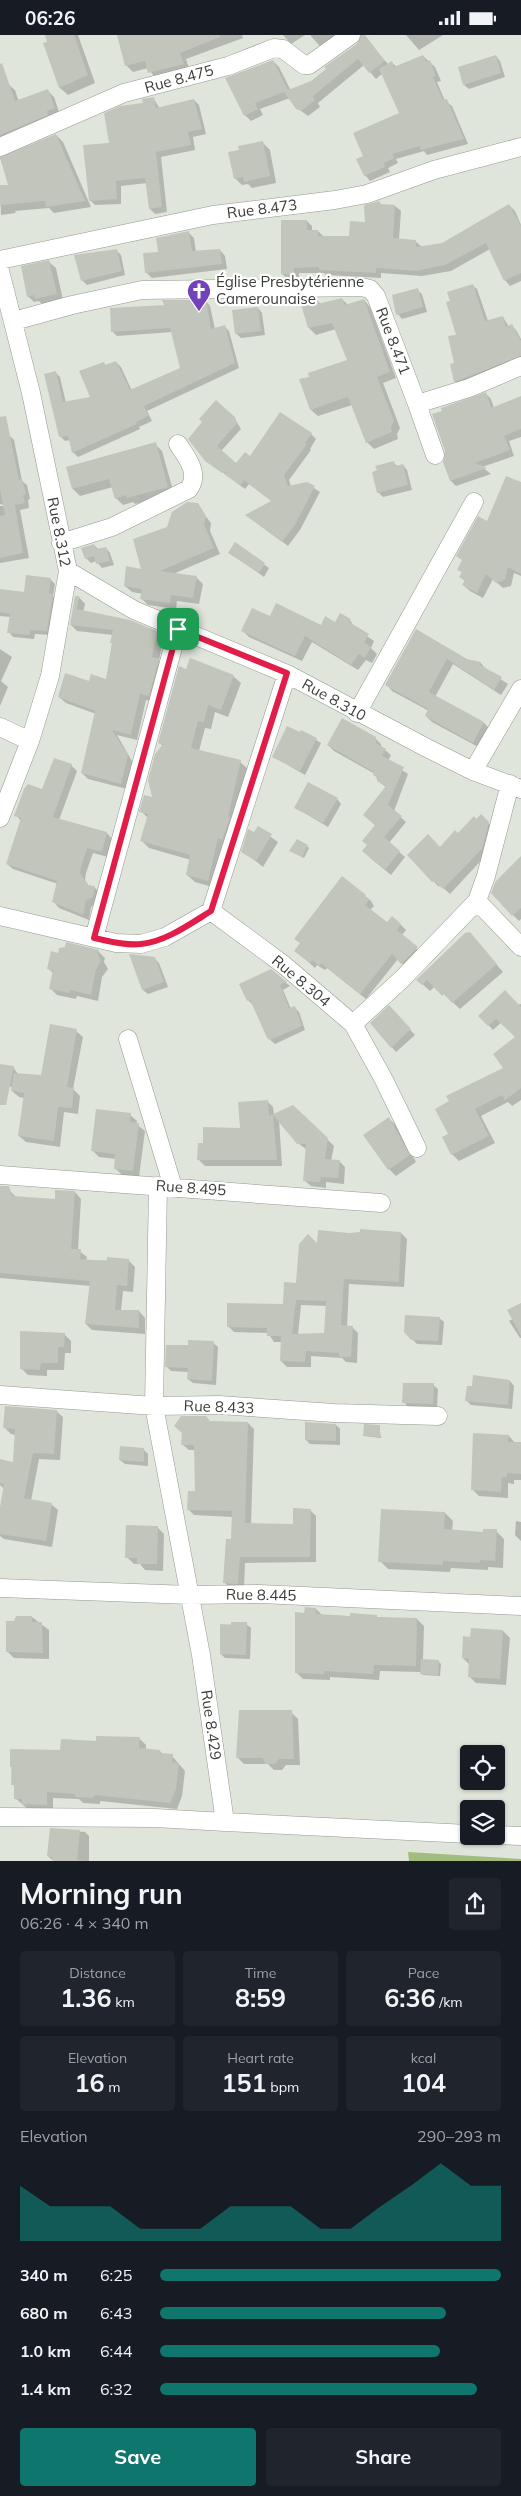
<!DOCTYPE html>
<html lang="en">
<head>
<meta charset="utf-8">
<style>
	body { margin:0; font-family:Mulish,sans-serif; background:#20242c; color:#f1f3f6; height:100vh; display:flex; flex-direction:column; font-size:19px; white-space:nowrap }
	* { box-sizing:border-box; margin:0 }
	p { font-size:16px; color:#9ea1a6 }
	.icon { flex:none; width:28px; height:28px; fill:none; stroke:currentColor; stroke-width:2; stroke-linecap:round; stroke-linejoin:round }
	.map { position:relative; height:1826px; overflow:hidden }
	.sheet { display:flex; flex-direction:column; background:#171b24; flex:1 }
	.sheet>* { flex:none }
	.controls { position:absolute; left:460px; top:1710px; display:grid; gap:10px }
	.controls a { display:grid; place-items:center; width:45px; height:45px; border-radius:5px; background:#171b24; box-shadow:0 1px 4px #0004; font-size:25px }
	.pin { position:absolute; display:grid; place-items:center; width:42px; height:42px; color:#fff; margin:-21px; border-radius:10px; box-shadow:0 2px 8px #0006 }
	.round { display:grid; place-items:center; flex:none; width:52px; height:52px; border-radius:5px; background:#20242c }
	.head { display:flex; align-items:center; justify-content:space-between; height:85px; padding:0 20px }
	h1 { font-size:28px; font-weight:700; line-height:38px }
	.stats { display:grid; grid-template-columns:repeat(3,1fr); gap:8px; height:85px; padding:5px 20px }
	.stats div { display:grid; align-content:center; border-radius:5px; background:#20242c; text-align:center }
	.stats b { font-size:25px; font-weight:700 }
	.stats small { font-size:14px; font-weight:400 }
	.stats p { font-size:14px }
	.chart { height:140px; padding:10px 20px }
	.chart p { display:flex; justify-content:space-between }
	.chart svg { width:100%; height:90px; margin-top:5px; fill:#0f766e; opacity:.7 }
	.cta { display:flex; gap:10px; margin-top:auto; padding:10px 20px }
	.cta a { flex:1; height:58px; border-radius:5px; background:#0f766e; color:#fff; font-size:20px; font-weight:700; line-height:58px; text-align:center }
	.cta a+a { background:#20242c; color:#f1f3f6 }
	ul { padding:0 20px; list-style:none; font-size:16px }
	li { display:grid; grid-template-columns:80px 60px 1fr; align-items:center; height:38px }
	li i { height:12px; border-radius:6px; background:#0f766e }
	.status { display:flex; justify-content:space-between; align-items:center; height:35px; padding:0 25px; background:#171b24; direction:ltr }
	.status svg { height:14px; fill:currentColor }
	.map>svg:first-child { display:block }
</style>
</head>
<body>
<div class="status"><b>06:26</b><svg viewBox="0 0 49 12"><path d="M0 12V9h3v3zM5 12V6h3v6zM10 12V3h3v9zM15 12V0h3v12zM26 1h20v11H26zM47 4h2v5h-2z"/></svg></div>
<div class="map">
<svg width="521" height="1826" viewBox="0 0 521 1826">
	<rect width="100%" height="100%" fill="#e0e5db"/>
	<path fill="#a1bd7e" d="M408,1817L521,1824V1826H409Z"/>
	<path fill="#0003" fill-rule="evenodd" d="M46,0H78L95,48L68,60L60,53L45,9L49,8Z
		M119,0H242L243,3L186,24L190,36L156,44L148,33L133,37L126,30Z
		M283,0H305L291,9Z
		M310,0H334L324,16Z
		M362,0L388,29L391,27L397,32L423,21L435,32L441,46L437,47L445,66L452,71L468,109L427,120L424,116L396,124L398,128L388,133L390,137L370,146L365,140V121L400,78L382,39L376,44L364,30L318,68L320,72L308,81L297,73L290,63L260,74L263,80L251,86L245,80L273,26L279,32L291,56L312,48L358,10Z
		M406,0H443L419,15Z
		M496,21L500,26L505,42L469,54L464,50Z
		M8,49L15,55L19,67L48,56L54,62L60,80L0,110V51Z
		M154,64L160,74L194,65L199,70L206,99L193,102L195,115L161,122L167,177L155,179L150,174L147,148L121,151V169L95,170L90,165L110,109L144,69Z
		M56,100L63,107L91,172L54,178L49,173L15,176L16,178L1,180L0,152L10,151L0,123Z
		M263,108L270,115L276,148L252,153L248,149L242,150L235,143Z
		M379,167L382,170L395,171L401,176L399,205L415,206L422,212L443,209L509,170L515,176L521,190V246L510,251L505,245L490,214L451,236L422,241L381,238V243L326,240L324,238H299V245L288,244L282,239L307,186L312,191V196H318L324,202L350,203L366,188Z
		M188,197L194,203L196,217L220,215L225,221L227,234L152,243L146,237L160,218Z
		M116,215L121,220L125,240L87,250L82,245Z
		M49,227L56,233L63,265L43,270L39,266L34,267L28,261Z
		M472,250L477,254L488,286L503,282L509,292L512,291L516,295L521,304V325L459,350L455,346L457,301L451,267Z
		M417,255L422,259L427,277L402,284L398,279Z
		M342,264L348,270L364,265L370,272L396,343L383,348L400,393L397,399L398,404L374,414L367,407L352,370L318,381L311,375V343L348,326L336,294L316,300L309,293L301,265H316L321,269Z
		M206,266L210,271L215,294L225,292L229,296L239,333L147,376L152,386L139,392L140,394L78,422L73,417L71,405L65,406L61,402L55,337L60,342L66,368L92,363L103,328L107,331L116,327L121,332L132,356L182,333L173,297L117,301L112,296L165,271Z
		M258,273L262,278L265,300L241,303L236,298Z
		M486,359L491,364L494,373L521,362V402L509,406L514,421L482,432L491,439L456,451L451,446Z
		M0,381L6,400H9L14,405L22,446L27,450L30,464L28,465L29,473L20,475L29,523L0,528V471H7L0,469Z
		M235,384L241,394L221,416L237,430L311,399L316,404L310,414L311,415L289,445L291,452L306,448L320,457L300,495L288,511L247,480L272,466L249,449L245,454L206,425Z
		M155,409L162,416L174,459L135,469L133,467L123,470L116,463L113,452L80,461L73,454L67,432Z
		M394,428L398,432L403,430L407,435L412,455L383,462L378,457Z
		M521,449V541L514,538L511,551L503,553L493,544L483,563L470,556L463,550L465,546L460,542L462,538L459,534L487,488Z
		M197,470L211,488L210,496L220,519L173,539L196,542L203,549L199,569L177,566L176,574L148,570L142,564L143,559L132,557L125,551L143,535L168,493Z
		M235,509L269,533L264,542L230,518Z
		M94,510L99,515L106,513L110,518L114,530L102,533L96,526L91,528L86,523Z
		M50,544L55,549L53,561L57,565L51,600L35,599L34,604L13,602L9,597L10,582L0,581V555L25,559Z
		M79,562L85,569L83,577L156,597L163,604L159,626L164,631L155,667L146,665L137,705L117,700L133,728L127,754L88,744L82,738L96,679L66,668L59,662L90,648L107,646L113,600L77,596L71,590Z
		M270,583L321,591L350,585L355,593L374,606L371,613L377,619L372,628L366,625L358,635L312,607L302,626L249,602L242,595Z
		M416,595L467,625L481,628L486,635L508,649L501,660L453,629L435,662L484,688L490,694L480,713L432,687L426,681L429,676L392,656L387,650Z
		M0,614L12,622L1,646L8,652L0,671Z
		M187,635L233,641L241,648L228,682L215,677L211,694L205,693L199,716L240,727L248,734L216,853L195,847L187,840L191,825L149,813L141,805L148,783L141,776L154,764L163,711L159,708Z
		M302,696L321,708L305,740L274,722Z
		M375,703L381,709V712L391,720L388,726L408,739L394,776L406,787L389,808L405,822L391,840L369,822L368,811L376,791L364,780L387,753L378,746L375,739L334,716L328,710Z
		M71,730L77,736L59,785L107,798L112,804L108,822L93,818L86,838L85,845L89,851L94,852L100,858L98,867L91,872L89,885L59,873L54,867L58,849L13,834L7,829L21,786L16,780Z
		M337,764L341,769L328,792L296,773Z
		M481,781L494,794L487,819L450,859L440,850L439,852L408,820L440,813Z
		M258,793L278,807L263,832L243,816Z
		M307,811L309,813L304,823L293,817Z
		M521,822V884L519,886L513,880Z
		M342,842L371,866L374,871L370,875L387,889L392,883L401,890L406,895L402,900L422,919L407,934L398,924L366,964L327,933L325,935L317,930L315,933L296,916Z
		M476,906L503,937L460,974L435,951L430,956L418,945Z
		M98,916L105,923L104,927L108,934L102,942L98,966L77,961L76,964L57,960L50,953L54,939L49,934L59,919Z
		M131,921L154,923L159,928L168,952L148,959L143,955Z
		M271,935L290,951L283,955L291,974L294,972L299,977L305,995L275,1009L268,1003L252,969L248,965Z
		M521,969V988L505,984L493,995L480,981Z
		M389,972L415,1000L396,1017L371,988Z
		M76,996L83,1002L73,1054L80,1061L78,1079L64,1077L60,1112L26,1107L19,1101L24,1063L19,1062L12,1056L13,1052L0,1050V1030L13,1032L18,1039L42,1042Z
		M521,1006V1065L512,1071L508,1067L481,1081L495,1108L459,1126L452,1119L443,1103L450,1099L505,1034Z
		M267,1066L273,1072L274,1080L327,1104L334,1111L331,1126H339L345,1132L344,1149L326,1147V1153L311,1151L304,1145L307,1115L298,1108L279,1085L282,1131H205L199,1125L204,1109L241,1094Z
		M130,1080L137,1086L136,1089L145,1096L139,1142L122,1140L115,1133L116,1124L99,1122L93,1116Z
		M389,1084L396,1090L416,1127L396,1141L389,1134Z
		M0,1155H9L16,1162L56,1165L75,1157L81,1164L78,1215L87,1222L86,1226L128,1225L135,1232L133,1257L123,1256L121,1276H139L145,1283V1299L92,1295L86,1289L91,1251L0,1243Z
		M401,1198L407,1204L404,1252L349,1249L347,1292H352L358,1298L357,1328L346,1327L342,1323L311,1321V1332H287L281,1326L282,1307H274L268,1298L234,1297L228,1291L284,1270L318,1210L349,1199ZM301,1270L327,1271L325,1299L298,1300Z
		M521,1269V1303H520L509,1286L513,1284Z
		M439,1283L444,1287L442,1310L417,1309L405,1297Z
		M64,1299L71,1306V1318H65L64,1335H47V1341L28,1340L21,1333Z
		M213,1308L218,1312L216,1350L193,1348L188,1344L189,1337L171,1336L167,1332L189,1312Z
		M510,1346L514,1351L512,1374L471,1370L467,1366Z
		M433,1350L438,1354L437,1372H408L404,1367Z
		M56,1376L63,1382L60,1425L39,1424L31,1466L51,1469L58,1475L52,1512L4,1504L0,1501V1480L4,1454L0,1450V1432L14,1428L16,1400L11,1399L5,1393Z
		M210,1387L248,1388L254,1394L251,1490L294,1491L310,1475L316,1481V1527L245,1528L244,1554H231L225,1548L233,1505V1482L194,1480L188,1474L196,1458L195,1415H189L182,1409Z
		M336,1390L340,1394V1410L310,1409L306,1405Z
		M379,1391L381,1403L364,1401Z
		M509,1401L516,1409H521V1445H514V1449L508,1448V1463L479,1461L472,1454Z
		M144,1415L148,1419V1431L125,1429L120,1425Z
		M445,1478L453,1486L452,1496L484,1498L496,1496L504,1504L503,1533L488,1532V1535L451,1533L450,1537L388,1534L380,1526Z
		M516,1486L521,1487V1506L515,1500Z
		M157,1492L164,1499L163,1536L145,1535L140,1529H134L127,1522Z
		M316,1574L322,1580L417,1584L424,1591L423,1625L439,1627L441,1629L440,1641L423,1640L421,1637L380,1636L379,1645L330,1642V1645L303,1644L296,1637L306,1579Z
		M32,1582L49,1595V1624L14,1623L7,1616Z
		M246,1589L251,1593L250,1624L225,1623L221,1619L222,1590Z
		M503,1596L510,1603L506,1650L476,1648L469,1641L470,1630L463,1623Z
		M291,1677L298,1684L300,1730H286L282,1735H274L268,1729H244L238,1723Z
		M139,1703L146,1710V1715L160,1716L163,1720L172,1721L185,1736L182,1761L177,1774L100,1766V1769L83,1768L79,1764L53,1763V1776L29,1775L15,1763L16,1752L12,1749L11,1715L61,1716L98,1707Z
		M51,1794L85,1797L89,1801V1826L52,1825L48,1821Z"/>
	<path fill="#c1c5bb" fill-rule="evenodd" d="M45,0H74L88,40L59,53L43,8L47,7Z
		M117,0H220V2L180,18L184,29L148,38L145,26L125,31Z
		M361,0H365L385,26L369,38L358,24L313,61L315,65L301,76L296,74L284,57L287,56L255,68L258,74L244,81L225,43L273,25L288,55L311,46L326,34L324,32L357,9Z
		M423,20L426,27L430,25L436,41L433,42L443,65L447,64L464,104L421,115L420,111L392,119L394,123L384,128L385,132L364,141L356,124L363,121L353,98L399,78L379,34L392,26L394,32Z
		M496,20L501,38L463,50L458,32Z
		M2,28L15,66L48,54L55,73L47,76L48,80L0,100V29Z
		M154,62L156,73L194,64L202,94L188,97L191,110L156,117L162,172L149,174L145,143L116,146L117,164L89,166L83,110L109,108L104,78L120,71L143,68L142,64Z
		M56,99L85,166L46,172L45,166L0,170V150H8L0,122Z
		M263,106L270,141L244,147L243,142L234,144L228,117L239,115L238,111Z
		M380,166V169L395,170L393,203L416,205V212L442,208L509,169L521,191V238L504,246L486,208L445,230L416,236L376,233V238L319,235V232L294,233V240L281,239V185H307V195H318V201H349L350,186L365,187L364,170Z
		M189,196L192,216L220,214L222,229L145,238L143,218L158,217L156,203Z
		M117,214L122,236L81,246L74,220Z
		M49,225L57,259L35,264L34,260L27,262L21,231Z
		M473,249L485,286L503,281L506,292L512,289L521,306V321L454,347L450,329L454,328L448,301L456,300L446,267L450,266L447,257Z
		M418,253L423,272L396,280L392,260Z
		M299,263L317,264L318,269L342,263L345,270L364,264L390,337L377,342L394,386L391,392L392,397L366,408L348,362L310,375L299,344L309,342L308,338L347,325L332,288L308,293Z
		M162,265H206L211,294L225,290L235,328L144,371L148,381L136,387L137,389L72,418L68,401L59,402L44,339L56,336L63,367L90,362L79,336L104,327L105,330L116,326L130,355L180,333L170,293L111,297L110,273L164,270Z
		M258,272L261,296L235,299L232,275Z
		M486,357L491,373L521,361V394L504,401L510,415L475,428L487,433L450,446L443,427L445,416L432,379L442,376L441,373Z
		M216,365L236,383L235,385L237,388L217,411L236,428L245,417L250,421L280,377L312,398L305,408L307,409L284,440L288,451L307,447L315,451L295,490L282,507L245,480L271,466L244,445L240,450L224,439L227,437L222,438L205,426L188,404L202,387L199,384Z
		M6,381L19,445L22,444L26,459L23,460L25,468L15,470L23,518L0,523V481L5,480L0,455V382Z
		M156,407L168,452L127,463L126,460L115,464L109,444L72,454L66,432Z
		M394,426L395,431L403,429L408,450L377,458L372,437L377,435L375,431Z
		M506,441L521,447V539L508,532L505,545L496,548L486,539L477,558L462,550L465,545L459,542L462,537L457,535L462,525L456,521L478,481L487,486Z
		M187,467L198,468L206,481L204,489L214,513L160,536L197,541L193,563L171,560L170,568L140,564L142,554L124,551L126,531L141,534L133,504L167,492L172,477Z
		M235,507L265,528L259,538L228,518Z
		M94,509L96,514L106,512L110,526L96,529L94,521L85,524L81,513Z
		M26,540L51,543L49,558L53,559L47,596L30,595V600L7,598L10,579L0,577V554L24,557Z
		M75,561H79L77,574L130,585L157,596L152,622L159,624L149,661L140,659L131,700L112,695L128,720L121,749L81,738L95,676L58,662L65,638L89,646L91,639L106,644L112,608H110L113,595L70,590Z
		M276,568L321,590L325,581L335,587L340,578L351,584L349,587L369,599L364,607L371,612L365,623L359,619L351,630L305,601L295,621L241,596L252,573L270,581Z
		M416,594L467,624L481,627L480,630L502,642L494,655L447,624L429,657L484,687L473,708L425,681L428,674L385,650Z
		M190,623L234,640L221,675L208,670L204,687L198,686L191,713L241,725L228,782L230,783L222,805L218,803L208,846L186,840L190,820L140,806L148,779L139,777L144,760L152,762L148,745L155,719L163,709L158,708L179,631L186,634Z
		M342,683L376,702V708L386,714L382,721L404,732L388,770L402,781L384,802L400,816L385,835L362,816L367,810L362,806L375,790L363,780L386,751L377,746L378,743L373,740L374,737L327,710Z
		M287,691L300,697L301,695L317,703L300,736L272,722Z
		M54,723L72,729L53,782L107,797L102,817L87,813L81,832L80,838L88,850L95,851L93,862L86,866L83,880L52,867L57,846L6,829L21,783L14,781L24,754L28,749L42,754Z
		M308,747L338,763L323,788L294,773Z
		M481,779L489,787L482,814L443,854L434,846L432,847L407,820L428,799L440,812L455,795L458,798L474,781L476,784Z
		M258,791L272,799L256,826L241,817L248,794L254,797Z
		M297,804L308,810L302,822L289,816Z
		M521,821V873L512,881L491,858L496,846Z
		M342,841L366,860L365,862L369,865L365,870L387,887L392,881L401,889L397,895L418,912L401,929L392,919L360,959L321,928L319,931L312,925L310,928L294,916L300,908L294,904Z
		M470,897L497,929L452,968L444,959L442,961L427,945L422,950L416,945L465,898Z
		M66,907L99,915L98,919L101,926L96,935L91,960L70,955V958L49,954L53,935L47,934L51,916L58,918L59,913L65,912Z
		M129,919L155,922L164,947L142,955Z
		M271,934L287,947L280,950L289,973L295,971L302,991L270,1005L267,1003L250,964L247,966L239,949Z
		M505,955L521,972V1053L505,1065L502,1060L475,1074L489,1101L451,1120L442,1102L448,1099L435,1074L449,1066L446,1061L503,1033L493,1019L515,1002L496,984L488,991L478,981Z
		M389,970L411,994L391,1013L370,988Z
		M50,989L77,994L67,1052L74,1053L72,1073L58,1072L54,1106L18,1101L24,1058L11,1056L14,1038L41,1040Z
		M0,1029L14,1031L6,1070H0Z
		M268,1065L269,1081L293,1070L328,1103L325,1124L340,1125L338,1143L321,1142L320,1147L303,1146L306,1109H297L273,1080L277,1125H197L198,1108H203V1092L240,1093L238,1067Z
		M96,1074L131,1078L130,1087L139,1088L133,1136L114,1134L115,1119L91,1116Z
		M389,1082L410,1120L388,1135L363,1100Z
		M0,1151H9L12,1161L55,1164V1155L75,1156L71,1214H81L80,1224L107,1226V1222L129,1224L127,1251L117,1250L115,1275H139V1293L85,1289L90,1246L0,1238Z
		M360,1194L401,1197L399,1247L344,1244L341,1290L353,1291L351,1322H339V1318L306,1316L305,1327L280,1326L281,1301H267V1293L227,1292V1268L283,1269L284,1247L296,1248L299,1209L308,1199L317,1208L318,1195L349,1198L360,1197ZM296,1265L326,1266L324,1298L292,1299Z
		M521,1268V1301L507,1275Z
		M405,1280L440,1282L438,1306L411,1305L404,1297Z
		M20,1296L65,1298L64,1312H58V1328H41L40,1335L20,1334Z
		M188,1305L214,1306L212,1346L187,1344L188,1333L165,1332L166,1310H188Z
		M473,1340L510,1345L508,1370L465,1366L467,1351H472Z
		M403,1348H434L433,1369L402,1368Z
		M5,1371L57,1375L54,1419L33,1418L24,1463L52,1468L46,1506L0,1499V1472L4,1449L0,1448V1424L13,1427L15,1394L3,1393Z
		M181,1381H206L210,1386L248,1387L245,1488L293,1489V1473L311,1474L310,1522H240L238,1549L223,1548L226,1504H231L232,1476L187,1475L188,1456H195L194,1410H181L182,1398L174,1391Z
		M305,1387L336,1389V1406L305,1405Z
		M364,1389L380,1390V1402L363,1401Z
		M473,1398L509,1400L508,1407H521V1439L507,1438V1442H502L501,1457L471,1455Z
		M120,1411L144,1413V1427L119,1425Z
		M381,1474L445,1477L444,1494L483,1497V1494H497L495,1526L480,1525V1528L443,1526V1530L378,1527Z
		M126,1490L158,1491L157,1529H137V1523H125Z
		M305,1572L316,1573V1579L350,1581V1578L377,1580V1582L417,1583L416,1631L374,1630L373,1639L324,1636V1639L295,1638V1577L304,1578Z
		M16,1581H32V1587H42L43,1618L6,1617V1586H14Z
		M231,1587H247L246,1620L220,1619V1589L231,1590Z
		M471,1593L503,1595L500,1644L468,1642L469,1624L462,1623L463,1601L470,1602Z
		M421,1624L439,1625L438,1640L420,1639Z
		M239,1675H292L294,1724H279L275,1729H265L263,1723H236Z
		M96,1701L140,1702L139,1713L160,1715V1718L173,1719L172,1727L179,1728L176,1754L170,1768L94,1760L93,1763L75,1762V1759L47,1757V1770L21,1769L22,1764H14V1750H11L12,1732H10V1714L60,1715L61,1704L96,1706Z
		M50,1793L80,1795L77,1826H53L51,1822L47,1821Z"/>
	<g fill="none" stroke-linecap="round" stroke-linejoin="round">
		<g stroke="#94998f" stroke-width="19">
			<path id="street" d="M0,112L124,58L228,31L274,13L283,14L304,30H309L351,0
				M0,225L213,180L335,165L367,159L434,135L521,112
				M0,236L31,358L68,536L50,641L30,706L0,783
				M14,286L72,270L142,255L361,252L370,254L376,261L417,369L469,353L521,331
				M417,369L435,420
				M61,508L112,492L189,454C200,438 187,423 178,409
				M68,536L134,575L287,639L427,713L473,736L521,754
				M287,639L211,876L284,930L353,989L402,944L477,866L486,841L510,749
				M357,678L474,467
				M0,692L30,706
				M473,736L521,654
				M477,866L521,912
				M0,881L116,908L141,909L165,902L211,876
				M94,903L178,594
				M353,989L384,1045L417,1113
				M128,1004L173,1152
				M0,1140L381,1168
				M0,1360L154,1371L219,1370L334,1378L438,1381
				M0,1553L190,1560L260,1559L521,1571
				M0,1782L155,1783L225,1787L201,1620L154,1371L158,1151
				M225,1787L469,1799
				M496,1800L521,1801"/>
		</g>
		<use href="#street" stroke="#fff" stroke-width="18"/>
	</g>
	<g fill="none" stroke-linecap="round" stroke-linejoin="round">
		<g stroke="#fff" stroke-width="10">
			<path id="route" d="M178,594L287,638L211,876C190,889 165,907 141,909C125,911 109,906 94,903Z"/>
		</g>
		<use href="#route" stroke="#e11d48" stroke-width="6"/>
	</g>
	<defs>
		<g id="church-pin" transform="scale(1.25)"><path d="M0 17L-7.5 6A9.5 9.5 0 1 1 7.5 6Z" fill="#7242ba" stroke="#fff"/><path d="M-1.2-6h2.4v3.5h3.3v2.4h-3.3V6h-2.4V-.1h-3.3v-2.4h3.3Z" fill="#fff"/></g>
	</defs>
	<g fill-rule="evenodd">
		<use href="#church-pin" x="199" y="256"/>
	</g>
	<g text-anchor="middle" stroke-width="4.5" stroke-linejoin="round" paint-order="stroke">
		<g font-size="15" fill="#3a3c38" stroke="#fff">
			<text transform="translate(179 44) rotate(-15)" y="5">Rue 8.475</text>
			<text transform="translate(262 174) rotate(-7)" y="5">Rue 8.473</text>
			<text transform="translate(393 306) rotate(69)" y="5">Rue 8.471</text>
			<text transform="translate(59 497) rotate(79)" y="5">Rue 8.312</text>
			<text transform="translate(334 665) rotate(29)" y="5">Rue 8.310</text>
			<text transform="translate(301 946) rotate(40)" y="5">Rue 8.304</text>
			<text transform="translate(191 1153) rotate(4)" y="5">Rue 8.495</text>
			<text transform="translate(219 1372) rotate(2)" y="5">Rue 8.433</text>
			<text transform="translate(261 1560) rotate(1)" y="5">Rue 8.445</text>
			<text transform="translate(211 1690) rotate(82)" y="5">Rue 8.429</text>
		</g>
		<g font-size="15" fill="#3a3c38" stroke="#fff" text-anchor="start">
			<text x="216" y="252">Église Presbytérienne<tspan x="216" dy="17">Camerounaise</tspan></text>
		</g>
	</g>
</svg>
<div class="controls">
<a><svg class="icon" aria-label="locate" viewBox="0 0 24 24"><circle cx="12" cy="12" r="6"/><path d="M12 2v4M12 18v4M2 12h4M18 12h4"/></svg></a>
<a><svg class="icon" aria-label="layers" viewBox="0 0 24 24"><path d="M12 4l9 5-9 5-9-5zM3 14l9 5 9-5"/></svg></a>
</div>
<div class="pin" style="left:178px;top:594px;background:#1e9e55"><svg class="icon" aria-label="arrive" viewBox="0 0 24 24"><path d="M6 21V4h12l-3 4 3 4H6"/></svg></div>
</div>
<section class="sheet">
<div class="head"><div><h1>Morning run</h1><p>06:26 · 4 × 340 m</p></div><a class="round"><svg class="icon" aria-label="share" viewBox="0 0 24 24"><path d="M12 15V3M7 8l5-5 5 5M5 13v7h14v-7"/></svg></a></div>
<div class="stats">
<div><p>Distance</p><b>1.36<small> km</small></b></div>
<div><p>Time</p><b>8:59</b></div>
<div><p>Pace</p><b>6:36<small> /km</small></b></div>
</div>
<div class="stats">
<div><p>Elevation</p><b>16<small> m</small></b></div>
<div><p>Heart rate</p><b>151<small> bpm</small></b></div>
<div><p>kcal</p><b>104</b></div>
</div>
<div class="chart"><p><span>Elevation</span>290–293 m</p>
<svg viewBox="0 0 160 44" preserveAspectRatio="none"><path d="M0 44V17L10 27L20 27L30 27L40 38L50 38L60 38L70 27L80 27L90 27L100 38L110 38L120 27L130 17L140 6L150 17L160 17V44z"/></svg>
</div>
<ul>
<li><b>340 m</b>6:25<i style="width:100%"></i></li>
<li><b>680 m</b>6:43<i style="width:84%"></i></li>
<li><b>1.0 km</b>6:44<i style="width:82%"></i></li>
<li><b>1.4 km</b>6:32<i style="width:93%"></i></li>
</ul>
<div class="cta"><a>Save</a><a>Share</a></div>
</section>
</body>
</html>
